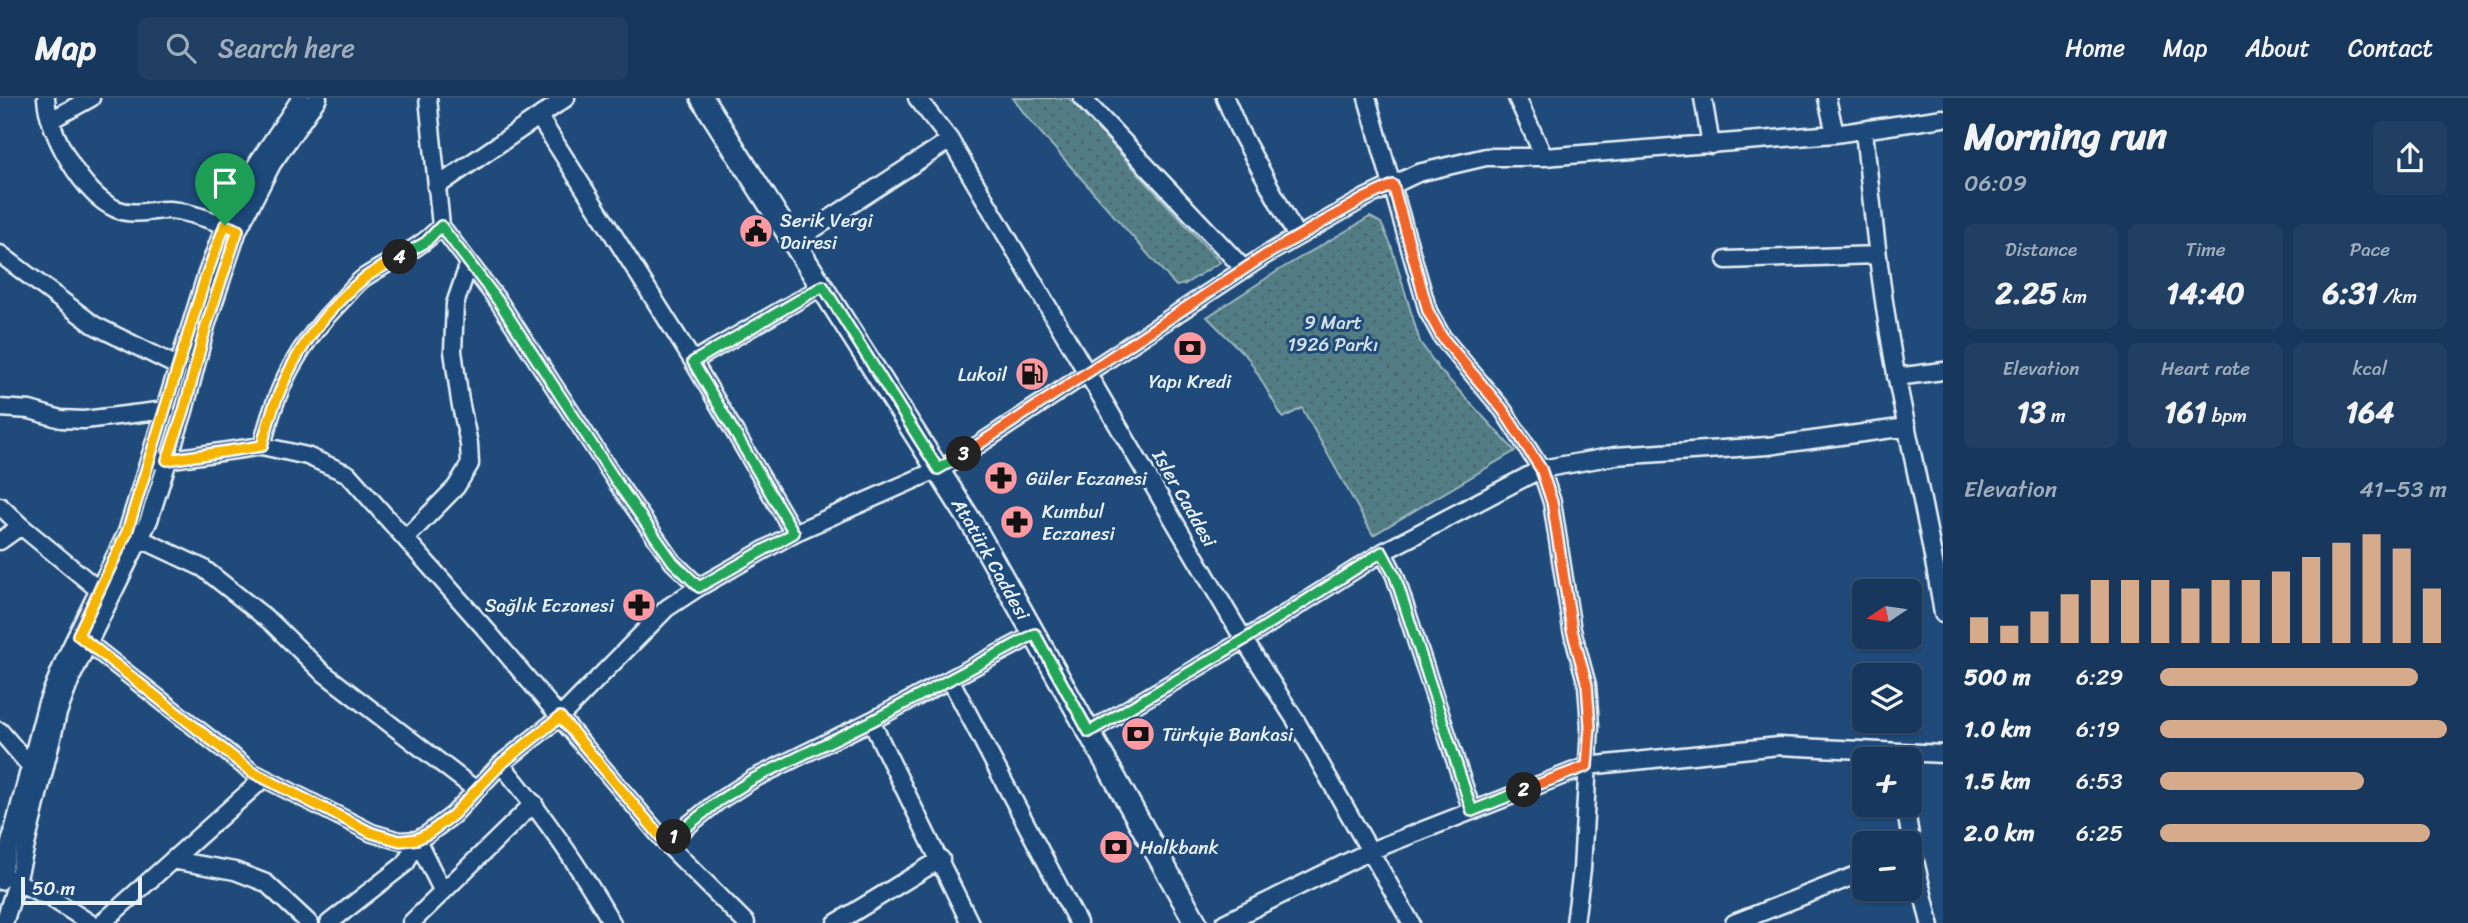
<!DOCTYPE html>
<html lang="en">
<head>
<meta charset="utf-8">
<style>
	body { margin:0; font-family:Sriracha,sans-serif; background:#203f62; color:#f1f3f6; height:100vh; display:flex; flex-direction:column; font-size:26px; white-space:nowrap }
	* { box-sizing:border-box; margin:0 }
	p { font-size:23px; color:#9eacbb }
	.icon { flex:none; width:38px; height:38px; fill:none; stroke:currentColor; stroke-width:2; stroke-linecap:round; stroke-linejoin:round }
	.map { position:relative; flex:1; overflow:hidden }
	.panel { display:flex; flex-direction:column; background:#17385c; width:525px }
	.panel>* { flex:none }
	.needle { width:46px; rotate:257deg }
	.tools { position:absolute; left:1852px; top:481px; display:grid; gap:14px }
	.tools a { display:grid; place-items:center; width:70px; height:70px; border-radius:10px; background:#17385c; box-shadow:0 2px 5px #0004,0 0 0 2px #365272; font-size:35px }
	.scale { position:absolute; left:21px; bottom:18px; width:121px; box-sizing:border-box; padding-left:7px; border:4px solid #e8f1f8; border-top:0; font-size:19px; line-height:24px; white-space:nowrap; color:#e8f1f8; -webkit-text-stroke:5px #1f4a7a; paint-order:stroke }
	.pin { position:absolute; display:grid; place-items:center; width:60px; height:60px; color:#fff; margin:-72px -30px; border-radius:50% 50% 50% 0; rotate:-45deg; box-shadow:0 0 7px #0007 }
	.pin .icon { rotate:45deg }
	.km { position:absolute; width:35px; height:35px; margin:-18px; border-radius:50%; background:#222; color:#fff; font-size:19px; line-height:35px; text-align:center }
	.round { display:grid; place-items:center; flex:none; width:74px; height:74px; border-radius:10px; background:#203f62 }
	.overview { display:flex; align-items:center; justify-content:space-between; height:119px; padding:0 21px }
	h1 { font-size:38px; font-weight:800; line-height:52px }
	.stats { display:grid; grid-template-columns:repeat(3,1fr); gap:10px; height:119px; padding:7px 21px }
	.stats div { display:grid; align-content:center; border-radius:10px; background:#203f62; text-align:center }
	.stats b { font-size:30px; font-weight:800 }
	.stats small { font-size:19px; font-weight:400 }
	.stats p { font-size:19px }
	.chart { height:196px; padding:14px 21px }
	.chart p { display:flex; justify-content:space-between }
	.chart svg { width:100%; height:126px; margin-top:7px; stroke:#d6ab8b; stroke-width:6 }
	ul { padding:0 21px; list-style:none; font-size:23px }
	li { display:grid; grid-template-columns:112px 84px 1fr; align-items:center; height:52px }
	li i { height:18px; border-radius:9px; background:#d6ab8b }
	header { display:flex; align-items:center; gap:42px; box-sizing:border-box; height:98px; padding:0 35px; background:#17385c; border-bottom:2px solid #365272 }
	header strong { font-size:33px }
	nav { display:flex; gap:38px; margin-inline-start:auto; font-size:24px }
	.search { width:490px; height:63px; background:#203f62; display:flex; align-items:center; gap:18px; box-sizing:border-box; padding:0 24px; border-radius:10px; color:#9eacbb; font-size:26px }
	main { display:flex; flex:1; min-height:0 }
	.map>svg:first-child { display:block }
</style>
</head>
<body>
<header>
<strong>Map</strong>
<div class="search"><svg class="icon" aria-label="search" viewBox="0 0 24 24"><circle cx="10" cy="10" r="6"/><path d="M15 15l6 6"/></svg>Search here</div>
<nav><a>Home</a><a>Map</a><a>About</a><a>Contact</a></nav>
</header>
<main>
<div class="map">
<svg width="1943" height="825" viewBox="0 0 1943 825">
	<defs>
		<pattern id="park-dots" width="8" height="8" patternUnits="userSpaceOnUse" patternTransform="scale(1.75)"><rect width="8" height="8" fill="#527d84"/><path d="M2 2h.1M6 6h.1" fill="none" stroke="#4d656a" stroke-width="1.8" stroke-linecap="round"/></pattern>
	</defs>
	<rect width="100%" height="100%" fill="#1f4a7a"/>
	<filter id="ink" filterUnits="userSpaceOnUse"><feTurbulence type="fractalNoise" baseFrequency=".0143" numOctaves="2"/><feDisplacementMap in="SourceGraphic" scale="14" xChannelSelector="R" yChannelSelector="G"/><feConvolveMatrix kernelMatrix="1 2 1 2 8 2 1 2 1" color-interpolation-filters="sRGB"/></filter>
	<g filter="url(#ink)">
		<path fill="url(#park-dots)" stroke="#9db7be" stroke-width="2" d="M1013,0H1069L1220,164L1185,186L1176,188L1027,19Z
			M1370,119L1381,125L1391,147L1420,244L1439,271L1515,353L1373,437L1302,310L1283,320L1249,261L1207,219L1279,172Z"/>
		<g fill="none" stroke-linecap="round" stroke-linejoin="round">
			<g stroke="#e8f1f8" stroke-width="21">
				<path id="minor" d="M46,0C48,35 83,97 116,111C134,119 153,111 170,112C188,113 216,124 233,130
					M917,0L950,42L1244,542L1296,623L1411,825
					M1082,0L1244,171
					M1225,0L1238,30L1297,139
					M1367,0L1428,213L1442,239L1503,312L1541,371L1552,404L1572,532L1587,587L1590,628L1582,771L1575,825
					M1517,0L1544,59
					M1703,0L1711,47
					M1827,0L1835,36
					M539,19L693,263L794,435
					M51,22L91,0
					M1864,33C1873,116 1881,199 1897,281C1912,359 1931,437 1943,516
					M436,89L566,0
					M441,128L499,204L618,386L673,464L699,489
					M794,144L950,42
					M0,156L94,227L179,269
					M1726,162L1877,157
					M693,263L823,188
					M1896,279L1943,273
					M0,310L30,312L61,321L84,322L166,312
					M262,348C277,287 298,247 342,202C349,195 356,185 365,179C392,161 418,153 441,128L428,0
					M159,363L262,348L307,358L348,376L488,534L666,745L746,825
					M0,408L21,428L100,493L108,497
					M406,440L456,389L470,366L469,346L460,303L453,253L455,206L469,165
					M141,441L203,470L272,525L321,573L476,692
					M0,443L21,428
					M1383,454L1395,478L1472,713
					M78,537L252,674L372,735L400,743L417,742L429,735L453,717L501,666L560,619L667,510L699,489L794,435L948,367L1264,158L1365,100L1418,75L1486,59H1544L1835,36L1943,20
					M950,581L1078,825
					M871,623L970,825
					M0,633L30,668
					M1089,634L1244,542L1383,454L1541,371L1615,358L1768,348L1907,329
					M501,666C543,716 579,768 612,825
					M1905,707L1913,755L1930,825
					M666,745L717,704L753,681L871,623L1035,536
					M172,762L235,773L266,785L309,825
					M11,781L51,800L90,825
					M0,783L46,608L64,563L127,434L206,178L225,127L258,64L301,0
					M4,825L17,784L58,615L72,578L149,422L184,313L206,228L238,132L272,66L318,0
					M102,825L263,681
					M329,825L406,765L417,742L443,794
					M411,825L534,705
					M836,825L941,761
					M1224,825L1370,753L1587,668L1779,648L1943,656
					M1734,825L1864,774"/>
			</g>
			<g stroke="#e8f1f8" stroke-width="26">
				<g id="major">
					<path id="s1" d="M702,0L973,427L1196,825"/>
				</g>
			</g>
			<use href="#minor" stroke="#1f4a7a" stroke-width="16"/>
			<use href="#major" stroke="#1f4a7a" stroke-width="21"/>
		</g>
	</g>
	<g fill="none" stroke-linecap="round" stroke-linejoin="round" filter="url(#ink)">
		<g stroke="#fff" stroke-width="14">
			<path id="split-1" d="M225,127L206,178L127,434L78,537L252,674L372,735L400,743L417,741L429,735L453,717L501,666L560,619L666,745L674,739"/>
		</g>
		<g stroke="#fff" stroke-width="14">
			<path id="split-2" d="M674,739L717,704L753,681L872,623L1035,536L1089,634L1244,542L1382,454L1395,478L1472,713L1524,692"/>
		</g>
		<g stroke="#fff" stroke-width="14">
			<path id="split-3" d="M964,356L1264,158L1365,100L1393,87L1428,213L1442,239L1503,312L1541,371L1552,404L1572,532L1587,587L1590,628L1587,668L1524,692"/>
		</g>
		<g stroke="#fff" stroke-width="14">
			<path id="split-4" d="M400,159L426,144L441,128L499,204L618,386L673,464L699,489L794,435L693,264L823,188L938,371L964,356"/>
		</g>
		<g stroke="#fff" stroke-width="14">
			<path id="split-5" d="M225,127L238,132L206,228L184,313L167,362L262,348C278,281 309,226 362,182C373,173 388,166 400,159"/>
		</g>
		<use href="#split-1" stroke="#f5b400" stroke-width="9"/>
		<use href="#split-2" stroke="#22a559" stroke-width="9"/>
		<use href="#split-3" stroke="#f0652b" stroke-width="9"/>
		<use href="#split-4" stroke="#22a559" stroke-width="9"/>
		<use href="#split-5" stroke="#f5b400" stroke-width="9"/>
	</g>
	<defs>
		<g id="civic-disc" transform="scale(1.75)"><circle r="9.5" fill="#ff9aa2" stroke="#1f4a7a"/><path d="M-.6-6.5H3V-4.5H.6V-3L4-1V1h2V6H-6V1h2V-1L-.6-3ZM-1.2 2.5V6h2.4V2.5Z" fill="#111"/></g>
		<g id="bank-disc" transform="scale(1.75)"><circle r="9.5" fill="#ff9aa2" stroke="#1f4a7a"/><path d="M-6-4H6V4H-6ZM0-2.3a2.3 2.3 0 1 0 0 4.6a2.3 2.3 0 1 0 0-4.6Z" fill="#111"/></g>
		<g id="fuel-disc" transform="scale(1.75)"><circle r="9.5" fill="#ff9aa2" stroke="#1f4a7a"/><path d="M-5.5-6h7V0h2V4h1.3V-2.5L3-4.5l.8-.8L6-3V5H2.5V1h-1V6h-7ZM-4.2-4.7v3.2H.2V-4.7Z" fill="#111"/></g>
		<g id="pharmacy-disc" transform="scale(1.75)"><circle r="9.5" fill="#ff9aa2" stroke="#1f4a7a"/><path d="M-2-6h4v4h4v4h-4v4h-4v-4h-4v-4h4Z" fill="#111"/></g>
	</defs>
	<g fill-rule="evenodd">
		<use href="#civic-disc" x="756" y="133"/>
		<use href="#bank-disc" x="1190" y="250"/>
		<use href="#fuel-disc" x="1032" y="276"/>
		<use href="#pharmacy-disc" x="1001" y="380"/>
		<use href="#pharmacy-disc" x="1017" y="424"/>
		<use href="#pharmacy-disc" x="639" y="507"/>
		<use href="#bank-disc" x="1138" y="636"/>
		<use href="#bank-disc" x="1116" y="749"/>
	</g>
	<g text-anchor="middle" stroke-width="6" stroke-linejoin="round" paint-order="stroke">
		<g font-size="19" fill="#e8f1f8" stroke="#1f4a7a" text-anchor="start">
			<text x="780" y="129">Serik Vergi<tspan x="780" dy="22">Dairesi</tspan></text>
			<text x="1007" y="283" text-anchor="end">Lukoil</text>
			<text x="1190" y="290" text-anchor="middle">Yapı Kredi</text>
			<text x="1026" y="387">Güler Eczanesi</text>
			<text x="1042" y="420">Kumbul<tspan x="1042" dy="22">Eczanesi</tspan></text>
			<text x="614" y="514" text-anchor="end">Sağlık Eczanesi</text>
			<text x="1162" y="643">Türkyie Bankasi</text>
			<text x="1140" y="756">Halkbank</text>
		</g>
		<g font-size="19" fill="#d2e0e7" stroke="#1f4a7a">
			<text x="1333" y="231">9 Mart<tspan x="1333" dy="22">1926 Parkı</tspan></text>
		</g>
		<g font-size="19" fill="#e8f1f8" stroke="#1f4a7a">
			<text transform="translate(1185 400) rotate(60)" y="7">Isler Caddesi</text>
			<text dy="7" stroke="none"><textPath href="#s1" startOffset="544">Atatürk Caddesi</textPath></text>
		</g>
	</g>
</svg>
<div class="tools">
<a><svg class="needle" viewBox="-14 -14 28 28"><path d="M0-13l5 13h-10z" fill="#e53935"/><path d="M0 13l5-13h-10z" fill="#9eacbb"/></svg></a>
<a><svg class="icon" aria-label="layers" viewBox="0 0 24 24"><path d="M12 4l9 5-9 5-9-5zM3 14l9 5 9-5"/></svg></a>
<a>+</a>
<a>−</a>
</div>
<div class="scale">50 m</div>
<div class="pin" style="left:225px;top:127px;background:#1e9e55"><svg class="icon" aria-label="arrive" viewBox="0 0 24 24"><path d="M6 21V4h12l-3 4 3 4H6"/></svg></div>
<b class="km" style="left:674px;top:739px">1</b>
<b class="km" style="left:1524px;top:692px">2</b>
<b class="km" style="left:964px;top:356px">3</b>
<b class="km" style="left:400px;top:159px">4</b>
</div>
<section class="panel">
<div class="overview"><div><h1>Morning run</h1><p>06:09</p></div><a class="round"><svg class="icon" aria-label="share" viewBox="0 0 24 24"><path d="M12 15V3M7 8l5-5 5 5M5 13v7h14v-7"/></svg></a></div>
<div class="stats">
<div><p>Distance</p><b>2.25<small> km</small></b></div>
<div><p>Time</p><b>14:40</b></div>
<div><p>Pace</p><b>6:31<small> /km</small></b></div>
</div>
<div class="stats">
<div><p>Elevation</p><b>13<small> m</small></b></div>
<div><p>Heart rate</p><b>161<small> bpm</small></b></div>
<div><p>kcal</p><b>164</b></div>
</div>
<div class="chart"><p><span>Elevation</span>41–53 m</p>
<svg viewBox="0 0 160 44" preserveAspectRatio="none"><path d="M5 44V35M15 44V38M25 44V33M35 44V27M45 44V22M55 44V22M65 44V22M75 44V25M85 44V22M95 44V22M105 44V19M115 44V14M125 44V9M135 44V6M145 44V11M155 44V25"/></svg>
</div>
<ul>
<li><b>500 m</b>6:29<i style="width:90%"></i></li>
<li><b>1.0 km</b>6:19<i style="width:100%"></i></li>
<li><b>1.5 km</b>6:53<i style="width:71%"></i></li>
<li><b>2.0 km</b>6:25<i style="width:94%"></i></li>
</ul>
</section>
</main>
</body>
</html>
